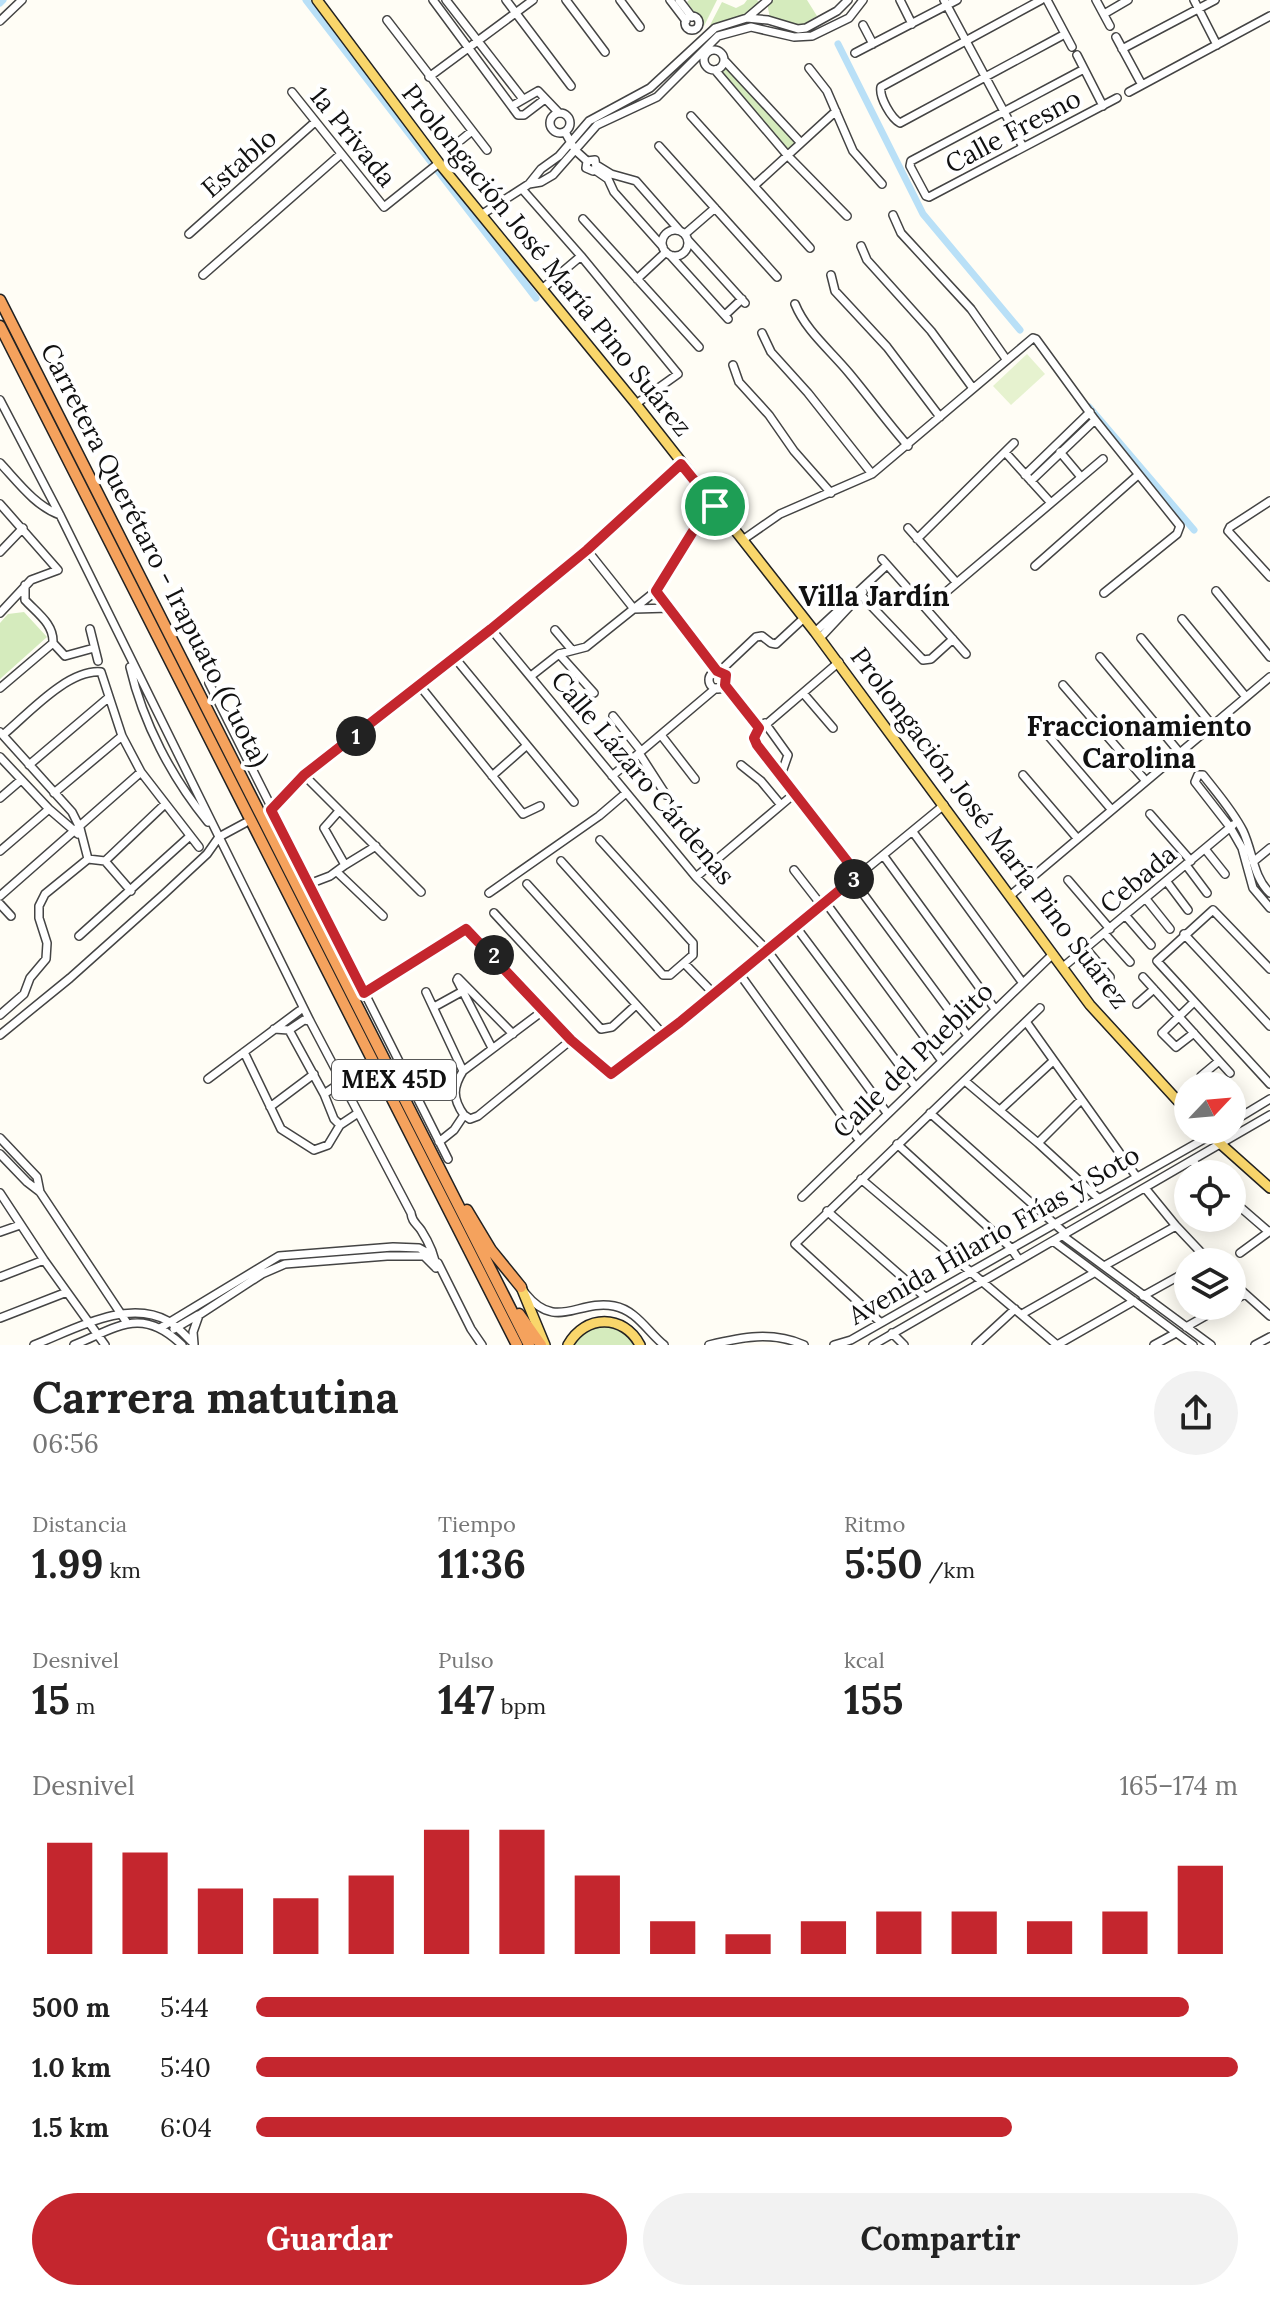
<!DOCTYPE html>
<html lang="es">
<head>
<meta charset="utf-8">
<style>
	body { margin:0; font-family:Lora,serif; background:#f2f2f2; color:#222; height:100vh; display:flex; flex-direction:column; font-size:30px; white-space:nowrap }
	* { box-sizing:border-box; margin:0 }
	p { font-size:26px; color:#767676 }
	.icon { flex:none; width:44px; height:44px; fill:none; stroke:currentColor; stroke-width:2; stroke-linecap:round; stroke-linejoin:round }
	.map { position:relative; height:1345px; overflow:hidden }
	.side { display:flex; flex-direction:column; background:#fff; flex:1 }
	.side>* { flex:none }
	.needle { width:52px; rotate:64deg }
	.buttons { position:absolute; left:1174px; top:1072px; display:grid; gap:16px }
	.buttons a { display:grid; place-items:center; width:72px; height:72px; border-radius:50%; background:#fff; box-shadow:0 4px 20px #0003; font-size:40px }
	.pin { position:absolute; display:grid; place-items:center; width:68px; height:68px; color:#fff; margin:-34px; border:4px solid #fff; border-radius:50%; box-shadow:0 2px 8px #0007 }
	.km { position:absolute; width:40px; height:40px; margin:-20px; border-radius:50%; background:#222; color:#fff; font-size:22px; line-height:40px; text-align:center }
	.round { display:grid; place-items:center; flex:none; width:84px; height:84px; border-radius:42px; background:#f2f2f2 }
	.overview { display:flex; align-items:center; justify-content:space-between; height:136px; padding:0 32px }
	h1 { font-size:44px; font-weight:700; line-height:60px }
	.metrics { display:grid; grid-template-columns:repeat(3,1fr); gap:12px; height:136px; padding:8px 32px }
	.metrics div { display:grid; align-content:center }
	.metrics b { font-size:40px; font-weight:700 }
	.metrics small { font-size:22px; font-weight:400 }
	.metrics p { font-size:22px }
	.chart { height:224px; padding:16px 32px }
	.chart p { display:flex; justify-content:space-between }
	.chart svg { width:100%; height:144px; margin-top:8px; stroke:#c4262e; stroke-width:6 }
	.primary-button { display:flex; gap:16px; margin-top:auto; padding:16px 32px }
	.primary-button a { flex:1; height:92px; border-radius:48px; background:#c4262e; color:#fff; font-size:32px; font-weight:700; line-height:92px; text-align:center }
	.primary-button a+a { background:#f2f2f2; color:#222 }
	ul { padding:0 32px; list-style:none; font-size:26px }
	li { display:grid; grid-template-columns:128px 96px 1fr; align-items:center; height:60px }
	li i { height:20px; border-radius:10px; background:#c4262e }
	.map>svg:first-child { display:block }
</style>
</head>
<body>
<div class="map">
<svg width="1270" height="1345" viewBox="0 0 1270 1345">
	<rect width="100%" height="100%" fill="#fffdf5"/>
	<path fill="#d5ebbd" d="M689,0H717L704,26L687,2Z
		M747,0H757L760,3L745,16L708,29L722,2L736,8L744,4Z
		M772,0H807L817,16L800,26L770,18L767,3Z
		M726,64L797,142L787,151L718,72Z
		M24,612L47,637L0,679V623L8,614Z
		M614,1324L638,1345H570L590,1325Z"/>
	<path fill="#e6f2cf" d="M1027,354L1045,374L1011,405L993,386Z"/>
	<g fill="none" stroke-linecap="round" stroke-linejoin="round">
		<path stroke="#b9e0f7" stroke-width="7" d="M306,0L536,298
			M0,3L3,0
			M838,44L923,214L1020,330
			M1089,407L1194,530"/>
		<g stroke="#444" stroke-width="10">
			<path id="minor" d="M433,0L518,115H524L545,99
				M446,0L523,99
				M506,0L571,86
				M566,0L605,52
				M620,0L640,27
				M670,0L686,21
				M679,0L692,17
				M900,0L912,24
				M944,0L1023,147
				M1041,0L881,87C879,97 891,118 900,123L1065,34
				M1047,0L1072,47
				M1096,0L1110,26
				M1194,0L1217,45
				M1104,14L1128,0
				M685 23a7 7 0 1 1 14 0a7 7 0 1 1-14 0Z
				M747,18L768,0
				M387,20L487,150
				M0,21L22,0
				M863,25L873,44
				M1116,37L1142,85
				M1122,49L1215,0
				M704 60a10 10 0 1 1 20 0a10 10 0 1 1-20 0Z
				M855,53L957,0
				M1077,55L1103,106
				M724,60L801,143
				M809,68L827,91L853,151L882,184
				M1084,69L911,161L910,166L926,196L929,197L1117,98
				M715,70L788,156L847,216
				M429,77L533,0
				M292,92L384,207L439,163
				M1129,92L1270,16
				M512,106L538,91L559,113
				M550 123a10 10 0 1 1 20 0a10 10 0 1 1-20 0Z
				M691,116L810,248
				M565,132L575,150L587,161L586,168L593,171L596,168L595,160L587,161
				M461,140L472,131
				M659,146L777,277
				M598,166L611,174L636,181L680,231
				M595,170L608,179L614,192L663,247
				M529,184L541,169L559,156L589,121L650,88L715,28L747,18L768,20L798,29L806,28L837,11L848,0
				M754,186L836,111
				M522,189L581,256L678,374L636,404
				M481,215L529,184L541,182L553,175L597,125L657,97L718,36L751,27L794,37L812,36L849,18L863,0
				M893,215L901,233L971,309L1006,359
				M583,219L699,347
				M662 243a13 13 0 1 1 26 0a13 13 0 1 1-26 0Z
				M189,234L315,122
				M685,234L715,208
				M688,240L745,303
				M861,246L867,260L931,331L972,387
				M670,255L728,319
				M203,275L341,154
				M831,275L835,291L887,347L940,417
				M637,279L666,252
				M542,289L581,256
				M795,304C806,331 830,350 849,373C869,397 887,422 908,446
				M725,315L742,299
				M762,333L771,352L808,393L872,474
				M733,365L739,382L769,415L794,451L831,493
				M0,400L60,515L310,1021L411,1213C412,1222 416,1223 421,1230C428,1241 435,1256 436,1268
				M1005,452L1051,503
				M1060,452L1081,477
				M0,463C17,481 35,506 60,515
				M1025,475L1090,412
				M1031,481L1095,420
				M1270,501L1230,527L1228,531L1270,577
				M0,504L58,570L31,580L0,613
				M908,528L956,582
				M744,539L780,514L872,474L1033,338L1036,339L1095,420L1180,526L1177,534L1104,593
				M917,539L1014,443
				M587,550L634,609L670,608
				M0,552L23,528
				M882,559L966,654
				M1035,566L1138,475
				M656,591L717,671
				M1216,591L1270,657
				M858,592L923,660L931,659L953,639
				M946,592L1103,459
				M1182,619L1246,697
				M90,629L98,661
				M491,629L696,877L767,950L887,1113
				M555,630L572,650
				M815,632L887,565
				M820,638L863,592
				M1141,638L1212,725
				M53,643L65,656L94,648
				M559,654L594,693
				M1100,657L1179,752
				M455,658L574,802
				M130,667C143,723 172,778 208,822
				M720,671L756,637L762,636L771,643L776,644L804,618
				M709 680a9 9 0 1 1 18 0a9 9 0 1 1-18 0Z
				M531,676L559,654L586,647L656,591L695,528L715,506
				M209,683L448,1159
				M725,685L759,728
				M1063,685L1145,780
				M420,686L523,814L540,806
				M0,688L53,643C54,624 37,613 25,600V585
				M803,693L833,728
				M613,716L641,751
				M765,723L788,755L781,775L858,875
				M1040,726L1111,809
				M0,732L72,812L80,828L88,859L45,894L39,906V918L47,943L46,959L30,978L24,994L0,1015
				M4,734C28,714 68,669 101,672L122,736L141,772L199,847
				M661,735L695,779
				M639,753L666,795
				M0,757L49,809L78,834
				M29,765L108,698
				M741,765L761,781L781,805
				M304,775L421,892
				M781,775L757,745L755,734L839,662
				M1023,775L1077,838
				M492,776L526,746
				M612,776L716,688
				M54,793L122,736
				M0,798L21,780
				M267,813L304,775L455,658L587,550L681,464
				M1150,814L1191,861
				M913,832L1022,982
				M1205,849L1225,874
				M0,851L49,809
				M883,855L995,1009
				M88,859L105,861L131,891
				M105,861L165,804
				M561,861L663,975H670L693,955V943L600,840
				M1253,862L1270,848
				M345,865L376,846
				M1186,865L1207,893
				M794,870L822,906
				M337,872L383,916
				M696,877L794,794
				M853,880L968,1036
				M1068,880L1110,929
				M1167,882L1188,910
				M309,884L330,876L345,865L324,828L339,811
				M527,884L663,1034
				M489,893L599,816L626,793
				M1270,893C1253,877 1253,852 1243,831C1233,811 1217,793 1203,775H1198L1195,782L1230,827L1242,848L1253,888L1270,908
				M1011,895L1270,677
				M0,896L141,772
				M1146,899L1170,929
				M826,903L942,1061
				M0,904L11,916
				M494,913L601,1029L612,1027L636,1005
				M1125,915L1151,945
				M796,927L915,1086
				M1105,934L1130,962
				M1184,934L1270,1026
				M79,936L190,836
				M1087,950L1110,977
				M684,963L714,994
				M1063,967L1233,825
				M1270,969L1213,910L1157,961L1270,1084
				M739,973L859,1140
				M1143,977L1230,1073
				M458,978L513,1034
				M457,980L492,1048
				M426,992L463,1071
				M364,993L466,929L571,1040L611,1074L680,1022L944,805
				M1137,1004L1154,989
				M434,1007L463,991
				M1027,1023L1136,1176
				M274,1029L289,1030L304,1020L310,1021
				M289,1030L324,1094L334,1119L340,1125
				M1194,1033L1176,1047L1162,1033L1194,1002
				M0,1035L70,978L164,894L207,854L219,837L245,823
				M244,1052L281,1129L314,1150L328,1145L340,1125L358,1113
				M1201,1076L1219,1061
				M208,1079L299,1011
				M965,1081L1038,1143L1098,1198
				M324,1094L342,1082
				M270,1107L314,1074
				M1000,1110L1052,1062
				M930,1113L1066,1234
				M464,1115C452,1098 453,1087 463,1071L544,1010
				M464,1115L470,1119L478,1116L571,1040
				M1232,1122L1270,1099
				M0,1138L37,1177L40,1192
				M439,1142L454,1130L464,1115
				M1038,1143L1081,1100
				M897,1144L1011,1248L1019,1260
				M0,1154L27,1182L40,1192L127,1323
				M1193,1161L1205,1174
				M861,1179L1057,1345
				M1145,1188L1176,1226L1210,1262
				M0,1193L44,1260L105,1345
				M802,1197L1053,954
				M1232,1200L1269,1232
				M827,1211L925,1297
				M0,1232L20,1225
				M1063,1236L1211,1345
				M1053,1241L1193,1345
				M1240,1253L1270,1231
				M438,1263L471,1329L482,1345
				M1104,1266L1176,1226
				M0,1277L44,1260
				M1232,1282L1270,1316
				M525,1293C556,1332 578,1299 614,1306C636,1310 648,1332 664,1345
				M1143,1296L1188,1271
				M1232,1301L1245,1294
				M1022,1314L1094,1273
				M0,1318L67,1292
				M880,1322L795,1244L1040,1008
				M1186,1327L1223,1306
				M160,1328L279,1256L393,1247L419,1248L430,1254
				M174,1329L198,1315
				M892,1333L904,1345
				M194,1344L193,1332L199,1315L262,1274L285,1264L387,1256H424L435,1267
				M34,1345C73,1330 127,1298 168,1321C177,1326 185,1335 192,1342
				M74,1345C118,1327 142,1306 182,1345
				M709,1345C742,1337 772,1331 804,1345
				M834,1345L851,1340L1220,1130
				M873,1345L1270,1115
				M976,1345L1015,1309
				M1057,1345L1134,1301
				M1154,1345L1176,1333
				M1255,1345L1270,1337"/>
		</g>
		<g stroke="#222" stroke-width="12">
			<path id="major" d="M317,0L439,163L636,404L815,632L1090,1005L1188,1112
				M1205,1130L1270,1188
				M521,1287L545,1345
				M568,1345C585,1314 624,1314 640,1345"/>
		</g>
		<g stroke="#222" stroke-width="13">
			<path id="highway" d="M0,300L529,1345
				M0,326L517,1345
				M467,1210L491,1250L521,1287
				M519,1314L541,1345"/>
		</g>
		<use href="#minor" stroke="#fff" stroke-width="7"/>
		<use href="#major" stroke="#f9d66b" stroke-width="9"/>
		<use href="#highway" stroke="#f5a25d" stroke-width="10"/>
	</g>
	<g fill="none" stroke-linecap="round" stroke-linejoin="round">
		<g stroke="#fff" stroke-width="16">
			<path id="route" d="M681,464L715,506L695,528L656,591L717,671L726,675L725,685L759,728L754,738L757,745L858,875L680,1022L611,1074L571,1040L466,929L364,993L271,810L304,775L491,629L587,550Z"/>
		</g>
		<use href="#route" stroke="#c4262e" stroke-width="10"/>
	</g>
	<g text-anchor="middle" stroke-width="8" stroke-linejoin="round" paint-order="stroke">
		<rect fill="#fff" stroke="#585858" stroke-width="2" x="332" y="1060" width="124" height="40" rx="6"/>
		<g font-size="24" font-weight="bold" fill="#111">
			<text x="394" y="1088">MEX 45D</text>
		</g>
		<g font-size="26" fill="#111" stroke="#fff">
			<text transform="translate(1013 131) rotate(-28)" y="9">Calle Fresno</text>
			<text transform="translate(353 137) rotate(51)" y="9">1a Privada</text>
			<text transform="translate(239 163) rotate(-41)" y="9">Establo</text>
			<text transform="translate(547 260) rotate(51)" y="9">Prolongación José María Pino Suárez</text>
			<text transform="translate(155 555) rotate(63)" y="9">Carretera Querétaro - Irapuato (Cuota)</text>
			<text transform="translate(643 778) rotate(50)" y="9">Calle Lázaro Cárdenas</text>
			<text transform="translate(990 828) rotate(53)" y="9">Prolongación José María Pino Suárez</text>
			<text transform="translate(1138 879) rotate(-40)" y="9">Cebada</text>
			<text transform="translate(913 1060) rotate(-44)" y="9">Calle del Pueblito</text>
			<text transform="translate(994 1235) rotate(-30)" y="9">Avenida Hilario Frías y Soto</text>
		</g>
		<g font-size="28" font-weight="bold" fill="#111" stroke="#fff">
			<text x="874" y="606">Villa Jardín</text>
			<text x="1139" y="736">Fraccionamiento<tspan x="1139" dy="32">Carolina</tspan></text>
		</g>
	</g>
</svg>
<div class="buttons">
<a><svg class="needle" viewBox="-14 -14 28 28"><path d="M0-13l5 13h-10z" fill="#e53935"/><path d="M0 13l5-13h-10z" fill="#767676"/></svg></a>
<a><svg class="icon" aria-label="locate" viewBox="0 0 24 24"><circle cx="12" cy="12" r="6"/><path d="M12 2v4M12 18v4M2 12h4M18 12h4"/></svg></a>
<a><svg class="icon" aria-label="layers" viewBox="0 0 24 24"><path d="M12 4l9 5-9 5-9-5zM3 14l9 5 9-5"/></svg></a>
</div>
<div class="pin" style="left:715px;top:506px;background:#1e9e55"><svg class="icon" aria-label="arrive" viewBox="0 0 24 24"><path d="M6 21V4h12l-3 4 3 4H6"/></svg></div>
<b class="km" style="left:356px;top:736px">1</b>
<b class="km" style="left:494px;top:955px">2</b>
<b class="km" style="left:854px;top:879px">3</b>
</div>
<section class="side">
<div class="overview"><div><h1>Carrera matutina</h1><p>06:56</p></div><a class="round"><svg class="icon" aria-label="share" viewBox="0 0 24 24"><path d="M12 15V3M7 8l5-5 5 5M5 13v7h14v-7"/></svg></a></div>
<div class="metrics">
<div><p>Distancia</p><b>1.99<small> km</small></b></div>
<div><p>Tiempo</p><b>11:36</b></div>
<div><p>Ritmo</p><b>5:50<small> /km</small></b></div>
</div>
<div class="metrics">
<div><p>Desnivel</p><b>15<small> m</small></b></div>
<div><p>Pulso</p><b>147<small> bpm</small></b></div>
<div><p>kcal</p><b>155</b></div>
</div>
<div class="chart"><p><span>Desnivel</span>165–174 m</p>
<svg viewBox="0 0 160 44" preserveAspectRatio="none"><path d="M5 44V10M15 44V13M25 44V24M35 44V27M45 44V20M55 44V6M65 44V6M75 44V20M85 44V34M95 44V38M105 44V34M115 44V31M125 44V31M135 44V34M145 44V31M155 44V17"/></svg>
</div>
<ul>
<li><b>500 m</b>5:44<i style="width:95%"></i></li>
<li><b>1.0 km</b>5:40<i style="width:100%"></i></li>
<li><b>1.5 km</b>6:04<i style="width:77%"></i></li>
</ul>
<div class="primary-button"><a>Guardar</a><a>Compartir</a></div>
</section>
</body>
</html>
